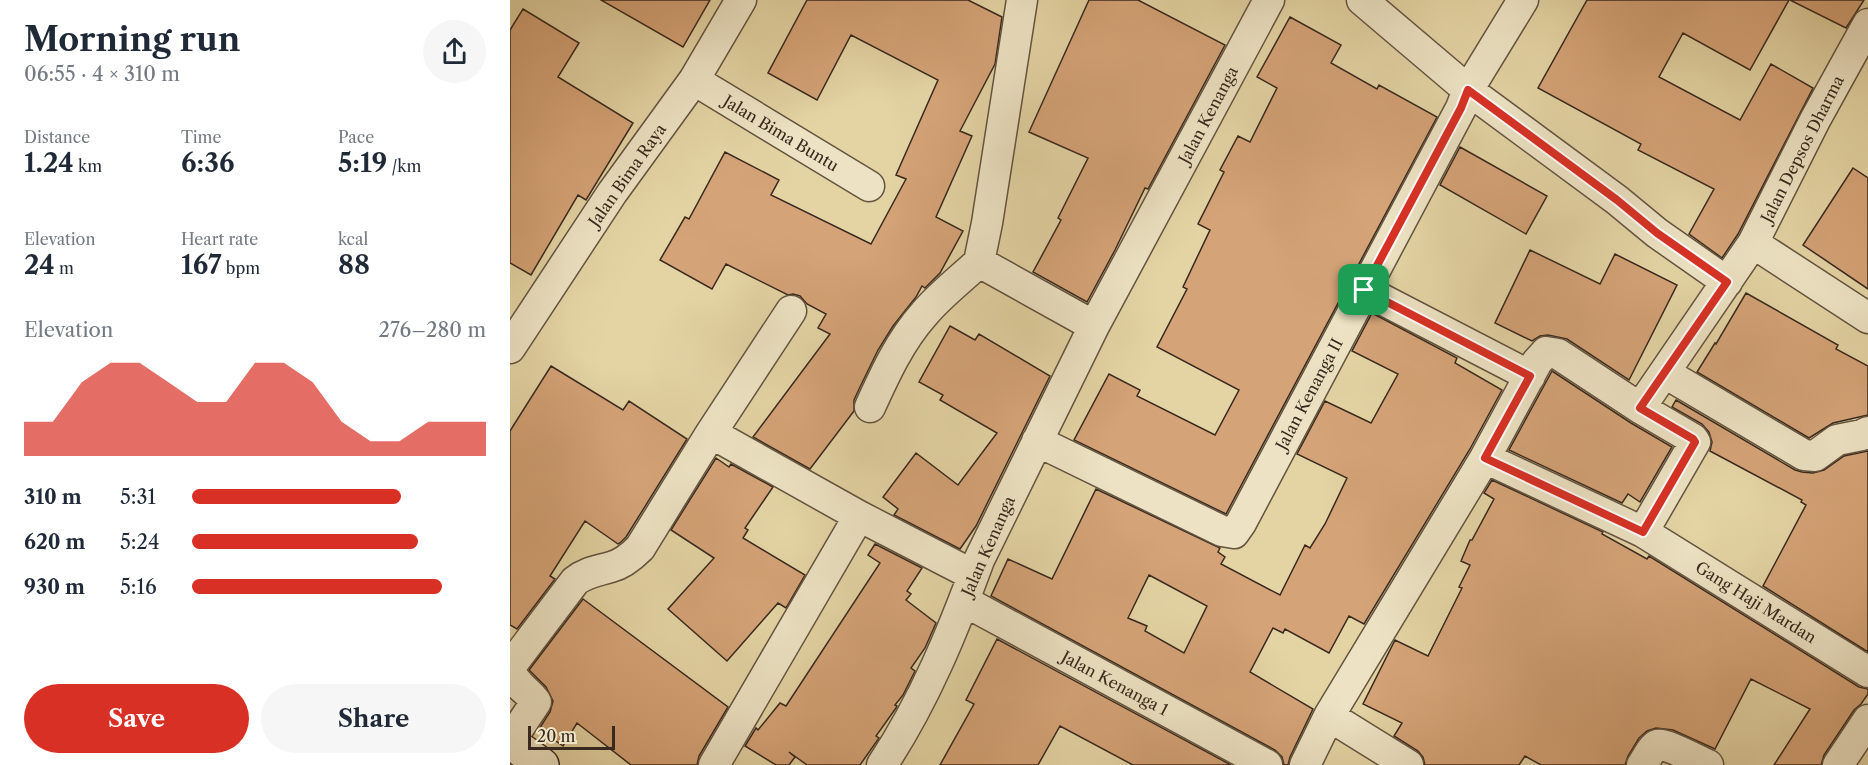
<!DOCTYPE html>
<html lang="en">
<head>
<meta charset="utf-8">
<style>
	body { margin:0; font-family:"Libre Caslon Text",serif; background:#f6f6f7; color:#1f2937; height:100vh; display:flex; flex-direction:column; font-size:22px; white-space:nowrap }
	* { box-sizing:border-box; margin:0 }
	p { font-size:20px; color:#747a83 }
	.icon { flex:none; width:33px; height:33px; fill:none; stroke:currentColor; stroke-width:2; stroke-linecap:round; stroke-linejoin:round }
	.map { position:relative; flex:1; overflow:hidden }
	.details { display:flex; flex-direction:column; background:#fff; width:510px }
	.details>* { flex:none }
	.scale { position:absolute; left:18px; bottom:15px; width:87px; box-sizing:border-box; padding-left:6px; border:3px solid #39291e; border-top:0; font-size:16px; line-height:21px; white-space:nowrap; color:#39291e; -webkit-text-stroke:4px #ede3c4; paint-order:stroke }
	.pin { position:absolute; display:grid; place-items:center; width:51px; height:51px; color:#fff; margin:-26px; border-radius:12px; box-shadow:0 3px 9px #0006 }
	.round { display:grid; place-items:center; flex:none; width:63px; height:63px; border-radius:32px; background:#f6f6f7 }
	.summary { display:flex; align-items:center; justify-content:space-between; height:102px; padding:0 24px }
	h1 { font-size:33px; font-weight:700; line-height:45px }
	.stats { display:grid; grid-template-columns:repeat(3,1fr); gap:9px; height:102px; padding:6px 24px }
	.stats div { display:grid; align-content:center }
	.stats b { font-size:26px; font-weight:700 }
	.stats small { font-size:16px; font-weight:400 }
	.stats p { font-size:16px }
	.chart { height:168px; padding:12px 24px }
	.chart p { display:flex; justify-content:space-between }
	.chart svg { width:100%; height:108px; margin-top:6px; fill:#d93025; opacity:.7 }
	.button { display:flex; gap:12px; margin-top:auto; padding:12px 24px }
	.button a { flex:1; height:69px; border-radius:36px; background:#d93025; color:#fff; font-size:24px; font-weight:700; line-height:69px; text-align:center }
	.button a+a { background:#f6f6f7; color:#1f2937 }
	ul { padding:0 24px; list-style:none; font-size:20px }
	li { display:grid; grid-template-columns:96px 72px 1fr; align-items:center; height:45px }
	li i { height:15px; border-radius:8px; background:#d93025 }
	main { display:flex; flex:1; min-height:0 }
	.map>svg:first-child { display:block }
</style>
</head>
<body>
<main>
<section class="details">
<div class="summary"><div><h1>Morning run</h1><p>06:55 · 4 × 310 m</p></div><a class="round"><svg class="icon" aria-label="share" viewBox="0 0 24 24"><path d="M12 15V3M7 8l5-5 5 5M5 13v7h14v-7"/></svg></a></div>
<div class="stats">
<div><p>Distance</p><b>1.24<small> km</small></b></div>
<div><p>Time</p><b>6:36</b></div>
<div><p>Pace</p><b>5:19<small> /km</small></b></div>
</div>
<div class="stats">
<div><p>Elevation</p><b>24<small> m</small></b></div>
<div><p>Heart rate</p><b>167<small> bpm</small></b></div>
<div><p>kcal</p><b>88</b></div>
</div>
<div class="chart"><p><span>Elevation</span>276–280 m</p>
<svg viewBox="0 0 160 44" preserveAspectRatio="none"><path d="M0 44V30L10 30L20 14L30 6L40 6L50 14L60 22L70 22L80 6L90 6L100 14L110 30L120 38L130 38L140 30L150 30L160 30V44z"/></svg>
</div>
<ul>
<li><b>310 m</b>5:31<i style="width:71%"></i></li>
<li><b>620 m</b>5:24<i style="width:77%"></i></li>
<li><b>930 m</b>5:16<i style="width:85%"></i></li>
</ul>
<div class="button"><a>Save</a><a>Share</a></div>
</section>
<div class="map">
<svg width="1358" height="765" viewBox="0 0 1358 765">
	<rect width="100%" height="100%" fill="#e4d4a4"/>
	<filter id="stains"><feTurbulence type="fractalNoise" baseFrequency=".00333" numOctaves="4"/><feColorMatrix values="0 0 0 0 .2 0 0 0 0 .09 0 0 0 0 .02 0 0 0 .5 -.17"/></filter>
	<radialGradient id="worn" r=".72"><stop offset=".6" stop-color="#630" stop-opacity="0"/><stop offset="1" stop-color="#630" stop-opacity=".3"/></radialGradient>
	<path fill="#d4a377" stroke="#39291e" stroke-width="1.5" fill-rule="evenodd" d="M91,0H200L173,47Z
		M297,0H458L492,17L485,64L450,131L462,136L426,217L453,231L430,273L415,288L412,286L406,297L383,326L368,350L350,387L344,400V411L300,469L243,437L320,334L308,328L316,314L297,304L290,296L283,294L278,295L216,264L202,289L150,260L175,217L179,219L215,152L269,180L261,195L361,244L396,179L386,175L428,80L341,35L307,100L258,73Z
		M579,0H628L715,45L638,189L635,188L605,250L577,302L523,272L551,220L548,218L578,158L519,132Z
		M1077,0H1279L1240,70L1173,33L1149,77L1230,120L1261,64L1303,88L1228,234L1212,258L1179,234L1204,189L1128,150L1131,144L1028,88Z
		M1280,0H1354L1336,28Z
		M13,9L69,43L48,77L123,123L76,200L68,195L21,275L0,263V30Z
		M780,17L831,45L821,63L867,89L869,85L927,117L716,514L564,440L599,374L630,390L627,396L705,435L729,390L647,347L677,289L673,287L700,230L688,224L714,172L710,170L728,136L740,142L767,88L747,77Z
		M950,147L1037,196L1016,234L930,185Z
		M1343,168L1358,178V289L1293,245Z
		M1020,250L1090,284L1105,254L1167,285L1119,380L1057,339L1038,335L1030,336L1022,341L985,323Z
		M1236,293L1328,345L1326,349L1358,366V415L1323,423L1299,438L1187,372L1205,343L1206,344Z
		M862,313L947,358L945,363L992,390L960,449L854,624L839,616L819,653L775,629L773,633L763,628L740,672L803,709L780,757L778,765H774L772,757L765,750L481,596L498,559L542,579L586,489L710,548L708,552L715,557L711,564L770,595L795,545L800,548L815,524L837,478L787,454L815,401L861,423L888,374L842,351ZM639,575L697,606L674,653L635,631L637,626L618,618Z
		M440,326L465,340L469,334L540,376L466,526L450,549L384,515L388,509L373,497L406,453L448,485L487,433L430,400L433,395L409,382Z
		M41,366L113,410L119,401L177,439L116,537L110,543L108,544L75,521L40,576L45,579L7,629L0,625V431Z
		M1042,371L1121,423L1162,447L1130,502L1118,494L1112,503L999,450Z
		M1166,400L1285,470L1292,472L1303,473L1314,470L1334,456L1358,451V652L1253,586L1296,505L1291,502L1292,500L1200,451L1202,442L1199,432L1192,424L1162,407Z
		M206,458L219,467L221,464L263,487L235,528L238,530L233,538L295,575L276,608L268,603L217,661L158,609L204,558L161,530Z
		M982,480L1093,532L1092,534L1137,559L1139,556L1349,687L1358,689V694L1351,704L1344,710L1314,755L1311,765H1264L1300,709L1241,679L1205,749L1163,730L1146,728L1137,731L1129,738L1118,756L1115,765H1031L1015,756L1009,765H915L913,757L908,751L884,736L892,723L853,704L885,640L918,656L952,588L949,587L960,565L951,561L960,540H962L984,499L974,493Z
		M365,544L412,568L397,591L401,594L396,600L426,623L415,648L401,668L405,671L393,695L385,705L387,706L386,708L366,736L369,738L350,765H297L279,752L285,757L279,765H266L235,746L246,728L248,730L270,703L276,706L370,563L358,555Z
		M73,599L218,707L189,756L187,765H121L67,723L53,746L29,729L40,712L43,701L36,687L19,670Z
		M487,639L721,765H623L550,726L528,765H430L464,704L456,700Z"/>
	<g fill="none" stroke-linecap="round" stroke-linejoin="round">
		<g stroke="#645440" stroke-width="33">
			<path id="street" d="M512,0L477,223L469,262L584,326
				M852,0L958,90L1107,200L1147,233L1217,282
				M184,80L359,186
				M1243,243L1358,318
				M854,290L1020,376
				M0,348L102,193L184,80L231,0
				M1155,373L1294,455L1305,456L1327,440L1352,435L1358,432
				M360,407C375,374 390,341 414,314C430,295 451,279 469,262
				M201,433L349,516L204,765
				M527,441L712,531L724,533L731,523L951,108L958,90L1013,0
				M975,458L1027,362L1036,352L1048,354L1130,408
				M349,516L463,575
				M1133,532L1358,672
				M454,601L757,765
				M0,667L65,581C76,572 88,571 101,567C113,564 122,556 130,548L201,433L281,311
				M0,669C3,684 18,690 26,702L0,741
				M819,716L898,765
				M372,765C414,702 443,631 469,560L584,326L759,0
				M795,765L819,716L975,458L1133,532L1185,442L1183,439L1130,408L1243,243L1305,120L1358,24
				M1132,765C1136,760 1141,748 1147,745C1154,742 1189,761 1198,765
				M1328,765L1358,720"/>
		</g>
		<g stroke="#39291e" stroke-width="36">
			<path id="secondary" d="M0,742L32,765"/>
		</g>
		<use href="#street" stroke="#ede3c4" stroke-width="30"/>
		<use href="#secondary" stroke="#ede3c4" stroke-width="33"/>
	</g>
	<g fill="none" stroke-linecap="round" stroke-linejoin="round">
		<g stroke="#fff" stroke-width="12">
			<path id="route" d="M958,90L1107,200L1147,233L1217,282L1130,408L1183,439L1185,442L1133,532L975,458L1020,376L854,290L951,108Z"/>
		</g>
		<use href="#route" stroke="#d93025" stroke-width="8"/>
	</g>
	<g text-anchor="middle" stroke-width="6" stroke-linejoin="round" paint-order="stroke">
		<g font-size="16" fill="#39291e" stroke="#ede3c4">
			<text transform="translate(698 115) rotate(-62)" y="6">Jalan Kenanga</text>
			<text transform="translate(271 133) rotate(31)" y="6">Jalan Bima Buntu</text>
			<text transform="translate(1292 149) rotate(-63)" y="6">Jalan Depsos Dharma</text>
			<text transform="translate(117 175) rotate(-55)" y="6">Jalan Bima Raya</text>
			<text transform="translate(799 394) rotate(-62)" y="6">Jalan Kenanga II</text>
			<text transform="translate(478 546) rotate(-66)" y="6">Jalan Kenanga</text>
			<text transform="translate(1246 602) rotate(32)" y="6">Gang Haji Mardan</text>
			<text transform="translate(605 683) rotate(28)" y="6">Jalan Kenanga 1</text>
		</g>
	</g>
	<rect width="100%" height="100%" filter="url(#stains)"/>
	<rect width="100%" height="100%" fill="url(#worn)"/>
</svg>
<div class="scale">20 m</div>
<div class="pin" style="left:854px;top:290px;background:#1e9e55"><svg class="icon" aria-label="arrive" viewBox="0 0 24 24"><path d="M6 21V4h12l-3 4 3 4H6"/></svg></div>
</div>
</main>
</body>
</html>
